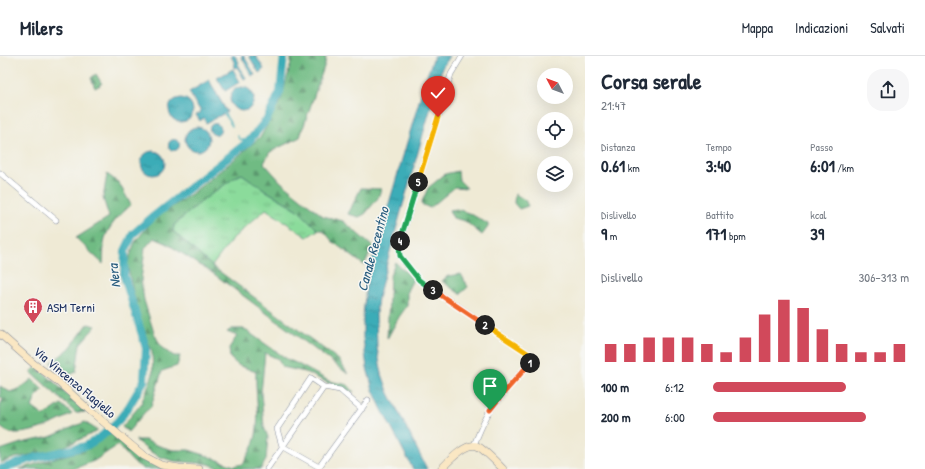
<!DOCTYPE html>
<html lang="it">
<head>
<meta charset="utf-8">
<style>
	body { margin:0; font-family:"Patrick Hand",sans-serif; background:#f6f6f7; color:#1f2937; height:100vh; display:flex; flex-direction:column; font-size:15px; white-space:nowrap }
	* { box-sizing:border-box; margin:0 }
	p { font-size:13px; color:#747a83 }
	.icon { flex:none; width:22px; height:22px; fill:none; stroke:currentColor; stroke-width:2; stroke-linecap:round; stroke-linejoin:round }
	.map { position:relative; flex:1; overflow:hidden }
	.drawer { display:flex; flex-direction:column; background:#fff; width:340px }
	.drawer>* { flex:none }
	.needle { width:26px; rotate:311deg }
	.tools { position:absolute; left:537px; top:12px; display:grid; gap:8px }
	.tools a { display:grid; place-items:center; width:36px; height:36px; border-radius:50%; background:#fff; box-shadow:0 4px 16px #0002; font-size:20px }
	.pin { position:absolute; display:grid; place-items:center; width:34px; height:34px; color:#fff; margin:-41px -17px; border-radius:50% 50% 50% 0; rotate:-45deg; box-shadow:0 0 4px #0007 }
	.pin .icon { rotate:45deg }
	.km { position:absolute; width:20px; height:20px; margin:-10px; border-radius:50%; background:#222; color:#fff; font-size:11px; line-height:20px; text-align:center }
	.round { display:grid; place-items:center; flex:none; width:42px; height:42px; border-radius:16px; background:#f6f6f7 }
	.summary { display:flex; align-items:center; justify-content:space-between; height:68px; padding:0 16px }
	h1 { font-size:22px; font-weight:700; line-height:30px }
	.metrics { display:grid; grid-template-columns:repeat(3,1fr); gap:6px; height:68px; padding:4px 16px }
	.metrics div { display:grid; align-content:center }
	.metrics b { font-size:17px; font-weight:700 }
	.metrics small { font-size:11px; font-weight:400 }
	.metrics p { font-size:11px }
	.chart { height:112px; padding:8px 16px }
	.chart p { display:flex; justify-content:space-between }
	.chart svg { width:100%; height:72px; margin-top:4px; stroke:#d1495b; stroke-width:6 }
	ul { padding:0 16px; list-style:none; font-size:13px }
	li { display:grid; grid-template-columns:64px 48px 1fr; align-items:center; height:30px }
	li i { height:10px; border-radius:5px; background:#d1495b }
	header { display:flex; align-items:center; gap:24px; box-sizing:border-box; height:56px; padding:0 20px; background:#fff; border-bottom:1px solid #e0e1e3 }
	header strong { font-size:19px }
	nav { display:flex; gap:22px; margin-inline-start:auto; font-size:14px }
	main { display:flex; flex:1; min-height:0 }
	.map>svg:first-child { display:block }
</style>
</head>
<body>
<header>
<strong>Milers</strong>
<nav><a>Mappa</a><a>Indicazioni</a><a>Salvati</a></nav>
</header>
<main>
<div class="map">
<svg width="585" height="413" viewBox="0 0 585 413">
	<defs>
		<pattern id="grass-tufts" width="24" height="20" patternUnits="userSpaceOnUse"><rect width="24" height="20" fill="#8bdb9b"/><path d="M3 7l-1-3M5 7V3M7 7l1-3M15 17l-1-3M17 17v-4M19 17l1-3" fill="none" stroke="#77bc88"/></pattern>
		<pattern id="forest-firs" width="22" height="20" patternUnits="userSpaceOnUse"><rect width="22" height="20" fill="#70bb83"/><path d="M5 1l3.5 6h-7zM16 11l3.5 6h-7z" fill="#5b986e"/></pattern>
		<pattern id="water-ripples" width="26" height="14" patternUnits="userSpaceOnUse"><rect width="26" height="14" fill="#3bacb7"/><path d="M2 4q2-2 4 0t4 0M15 11q2-2 4 0t4 0" fill="none" stroke="#318c98"/></pattern>
	</defs>
	<rect width="100%" height="100%" fill="#f6f6f2"/>
	<filter id="ink" filterUnits="userSpaceOnUse"><feTurbulence type="fractalNoise" baseFrequency=".025" numOctaves="2"/><feDisplacementMap in="SourceGraphic" scale="8" xChannelSelector="R" yChannelSelector="G"/><feConvolveMatrix kernelMatrix="1 2 1 2 8 2 1 2 1" color-interpolation-filters="sRGB"/></filter>
	<filter id="wash" filterUnits="userSpaceOnUse"><feTurbulence type="fractalNoise" baseFrequency=".012" numOctaves="4" result="noise"/><feDisplacementMap in="SourceGraphic" scale="16" xChannelSelector="R" yChannelSelector="G"/><feGaussianBlur stdDeviation="0.9" result="paint"/><feColorMatrix in="noise" values="0 0 0 0 0 0 0 0 0 0 0 0 0 0 0 0 0 1.4 0 .05"/><feComposite in="paint" operator="in"/></filter>
	<g filter="url(#wash)">
		<rect width="100%" height="100%" fill="#efead5"/>
		<path fill="url(#grass-tufts)" stroke="#53857c" d="M242,118L268,136L297,153L318,174L307,181L266,153L233,182L212,210L173,175L174,169C190,155 206,141 223,129C229,125 235,121 242,118Z"/>
		<path fill="url(#forest-firs)" stroke="#467570" d="M291,0H326L325,8L300,81L270,96L264,107L281,126L323,160L343,165L373,191L364,209L333,186L323,174H318L297,153L268,136L242,118L237,120L203,144L174,169L173,175L212,210L339,304L348,318L214,218L166,187L154,182L145,192L141,224L144,244L154,277L162,292L174,300H180L177,310L162,315L151,351L145,356L128,376L122,371L141,348L153,318L152,295L140,268L127,208L135,186L154,163L191,138L236,102L261,80L281,44L291,7Z
			M96,18L102,28L95,32L91,22Z
			M458,115L459,124L467,132L455,131L430,152L421,148L428,132L445,118Z
			M107,118L119,127L131,149C121,158 110,168 105,182C103,190 104,200 103,208L76,182L109,161L103,142Z
			M361,132L381,133L378,142L365,158L359,161L348,158Z
			M515,138L525,144L528,150L519,153L514,147Z
			M457,153L471,158L488,168V171L482,179L465,165L453,162L449,154Z
			M395,206L413,223L407,235V250L399,261L387,283L390,220Z
			M461,218L468,231L460,238L442,225L448,220Z
			M88,268L96,270L80,288L76,316L65,321L51,307L70,292Z
			M232,273H244L287,303L296,307L329,325L348,329L354,336L339,332L305,316L282,311L278,303L265,297L261,337L264,371L268,381L266,404L261,413H221L209,408L174,405L160,401L149,395L135,384H145L156,389L173,394H189L208,400L234,410L243,408C248,399 254,389 256,379C260,359 255,336 256,316L238,309L230,302L229,292L237,280L227,276Z
			M37,310L86,356L76,357L31,316Z
			M32,323L43,334L36,341L32,351L44,360L61,348L72,358C56,367 26,381 8,376C5,375 2,372 0,371V349L3,343L0,341V330L10,336L21,332Z
			M85,366L98,375L59,393L15,402L0,407V394L21,387L50,381Z
			M111,377C126,393 145,408 166,413H144L133,406L118,389L94,405L73,413H20L55,402L88,393Z"/>
		<path fill="url(#water-ripples)" stroke="#2b6e8a" d="M231,0H235L239,6L238,8L246,22L244,23L237,11L235,12L234,9L235,8Z
			M241,0H244L255,19L252,20Z
			M249,0H256L264,13L259,17Z
			M434,0H449L442,12L393,184L378,242L376,258L377,292L382,318L388,335L427,413H413L382,354L373,334L367,312L363,282V259L366,231L372,205L425,25Z
			M233,13L240,26L225,35L217,22Z
			M209,24L227,56L206,67L204,62L200,65L196,59L201,56L189,36Z
			M230 43a12 12 0 1 1 24 0a12 12 0 1 1-24 0Z
			M169 54a12 12 0 1 1 24 0a12 12 0 1 1-24 0Z
			M209.5 73a5.5 5.5 0 1 1 11 0a5.5 5.5 0 1 1-11 0Z
			M185 83a12 12 0 1 1 24 0a12 12 0 1 1-24 0Z
			M168.5 89a5.5 5.5 0 1 1 11 0a5.5 5.5 0 1 1-11 0Z
			M141 107a12 12 0 1 1 24 0a12 12 0 1 1-24 0Z"/>
		<g fill="none" stroke-linecap="round" stroke-linejoin="round">
			<path stroke="#3bacb7" stroke-width="1.5" d="M224,57L232,70
				M238,80L239,83L249,85"/>
			<path stroke="#3bacb7" stroke-width="8" d="M0,413L34,402L86,390L102,380L118,365L128,352L144,325L146,292L124,220L125,195L133,178L149,164L249,85L267,63L280,36L284,0"/>
		</g>
	</g>
	<g filter="url(#ink)">
		<g fill="none" stroke-linecap="round" stroke-linejoin="round">
			<g stroke="#858c9a" stroke-width="6">
				<path id="minor" d="M462,0L451,18L399,190L400,200L419,224L529,298L532,302L530,307C517,322 500,338 490,355C483,366 479,377 474,389
					M0,117L56,164
					M362,353L340,334L324,331L311,322L277,373L282,390L319,411L368,344
					M267,413L324,331"/>
			</g>
			<g stroke="#858c9a" stroke-width="8">
				<path id="secondary" d="M0,278L34,308L56,324L88,353L144,400L161,409L179,412L199,413
					M441,413C448,406 466,386 477,390C484,393 497,407 503,413"/>
			</g>
			<use href="#minor" stroke="#fff" stroke-width="5"/>
			<use href="#secondary" stroke="#fae7c3" stroke-width="7"/>
		</g>
	</g>
	<g fill="none" stroke-linecap="round" stroke-linejoin="round" filter="url(#ink)">
		<g stroke="#fff" stroke-width="8">
			<path id="split-1" d="M490,354L500,341L530,307"/>
		</g>
		<g stroke="#fff" stroke-width="8">
			<path id="split-2" d="M485,269L529,298L532,302L530,307"/>
		</g>
		<g stroke="#fff" stroke-width="8">
			<path id="split-3" d="M433,234L485,269"/>
		</g>
		<g stroke="#fff" stroke-width="8">
			<path id="split-4" d="M400,185L399,190L400,200L419,224L433,234"/>
		</g>
		<g stroke="#fff" stroke-width="8">
			<path id="split-5" d="M400,185L418,126"/>
		</g>
		<g stroke="#fff" stroke-width="8">
			<path id="split-6" d="M418,126L438,61"/>
		</g>
		<use href="#split-1" stroke="#f0652b" stroke-width="5"/>
		<use href="#split-2" stroke="#f5b400" stroke-width="5"/>
		<use href="#split-3" stroke="#f0652b" stroke-width="5"/>
		<use href="#split-4" stroke="#22a559" stroke-width="5"/>
		<use href="#split-5" stroke="#22a559" stroke-width="5"/>
		<use href="#split-6" stroke="#f5b400" stroke-width="5"/>
	</g>
	<defs>
		<g id="building-pin" transform="scale(1)"><path d="M0 17L-7.5 6A9.5 9.5 0 1 1 7.5 6Z" fill="#d1495b" stroke="#f6f6f2"/><path d="M-4-6H4V6H1V3H-1V6H-4ZM-2.5-4.3h1.7v1.8h-1.7ZM.8-4.3h1.7v1.8H.8ZM-2.5-1h1.7V.8h-1.7ZM.8-1h1.7V.8H.8Z" fill="#fff"/></g>
	</defs>
	<g fill-rule="evenodd">
		<use href="#building-pin" x="33" y="251"/>
	</g>
	<g text-anchor="middle" stroke-width="3" stroke-linejoin="round" paint-order="stroke">
		<g font-size="13" fill="#1b2f5e" stroke="#f6f6f2" text-anchor="start">
			<text x="47" y="256">ASM Terni</text>
		</g>
		<g font-size="13" fill="#1b2f5e" stroke="#f6f6f2">
			<text transform="translate(75 326) rotate(40)" y="5">Via Vincenzo Flagiello</text>
		</g>
		<g font-size="14" font-style="italic" fill="#265b7d" stroke="#f6f6f2">
			<text transform="translate(373 193) rotate(-75)" y="5">Canale Recentino</text>
			<text transform="translate(114 220) rotate(-97)" y="5">Nera</text>
		</g>
	</g>
</svg>
<div class="tools">
<a><svg class="needle" viewBox="-14 -14 28 28"><path d="M0-13l5 13h-10z" fill="#e53935"/><path d="M0 13l5-13h-10z" fill="#747a83"/></svg></a>
<a><svg class="icon" aria-label="locate" viewBox="0 0 24 24"><circle cx="12" cy="12" r="6"/><path d="M12 2v4M12 18v4M2 12h4M18 12h4"/></svg></a>
<a><svg class="icon" aria-label="layers" viewBox="0 0 24 24"><path d="M12 4l9 5-9 5-9-5zM3 14l9 5 9-5"/></svg></a>
</div>
<div class="pin" style="left:490px;top:354px;background:#1e9e55"><svg class="icon" aria-label="arrive" viewBox="0 0 24 24"><path d="M6 21V4h12l-3 4 3 4H6"/></svg></div>
<div class="pin" style="left:438px;top:61px;background:#d93025"><svg class="icon" aria-label="check" viewBox="0 0 24 24"><path d="M5 12l5 5 9-10"/></svg></div>
<b class="km" style="left:530px;top:307px">1</b>
<b class="km" style="left:485px;top:269px">2</b>
<b class="km" style="left:433px;top:234px">3</b>
<b class="km" style="left:400px;top:185px">4</b>
<b class="km" style="left:418px;top:126px">5</b>
</div>
<section class="drawer">
<div class="summary"><div><h1>Corsa serale</h1><p>21:47</p></div><a class="round"><svg class="icon" aria-label="share" viewBox="0 0 24 24"><path d="M12 15V3M7 8l5-5 5 5M5 13v7h14v-7"/></svg></a></div>
<div class="metrics">
<div><p>Distanza</p><b>0.61<small> km</small></b></div>
<div><p>Tempo</p><b>3:40</b></div>
<div><p>Passo</p><b>6:01<small> /km</small></b></div>
</div>
<div class="metrics">
<div><p>Dislivello</p><b>9<small> m</small></b></div>
<div><p>Battito</p><b>171<small> bpm</small></b></div>
<div><p>kcal</p><b>39</b></div>
</div>
<div class="chart"><p><span>Dislivello</span>306–313 m</p>
<svg viewBox="0 0 160 44" preserveAspectRatio="none"><path d="M5 44V33M15 44V33M25 44V29M35 44V29M45 44V29M55 44V33M65 44V38M75 44V29M85 44V15M95 44V6M105 44V11M115 44V24M125 44V33M135 44V38M145 44V38M155 44V33"/></svg>
</div>
<ul>
<li><b>100 m</b>6:12<i style="width:68%"></i></li>
<li><b>200 m</b>6:00<i style="width:78%"></i></li>
</ul>
</section>
</main>
</body>
</html>
